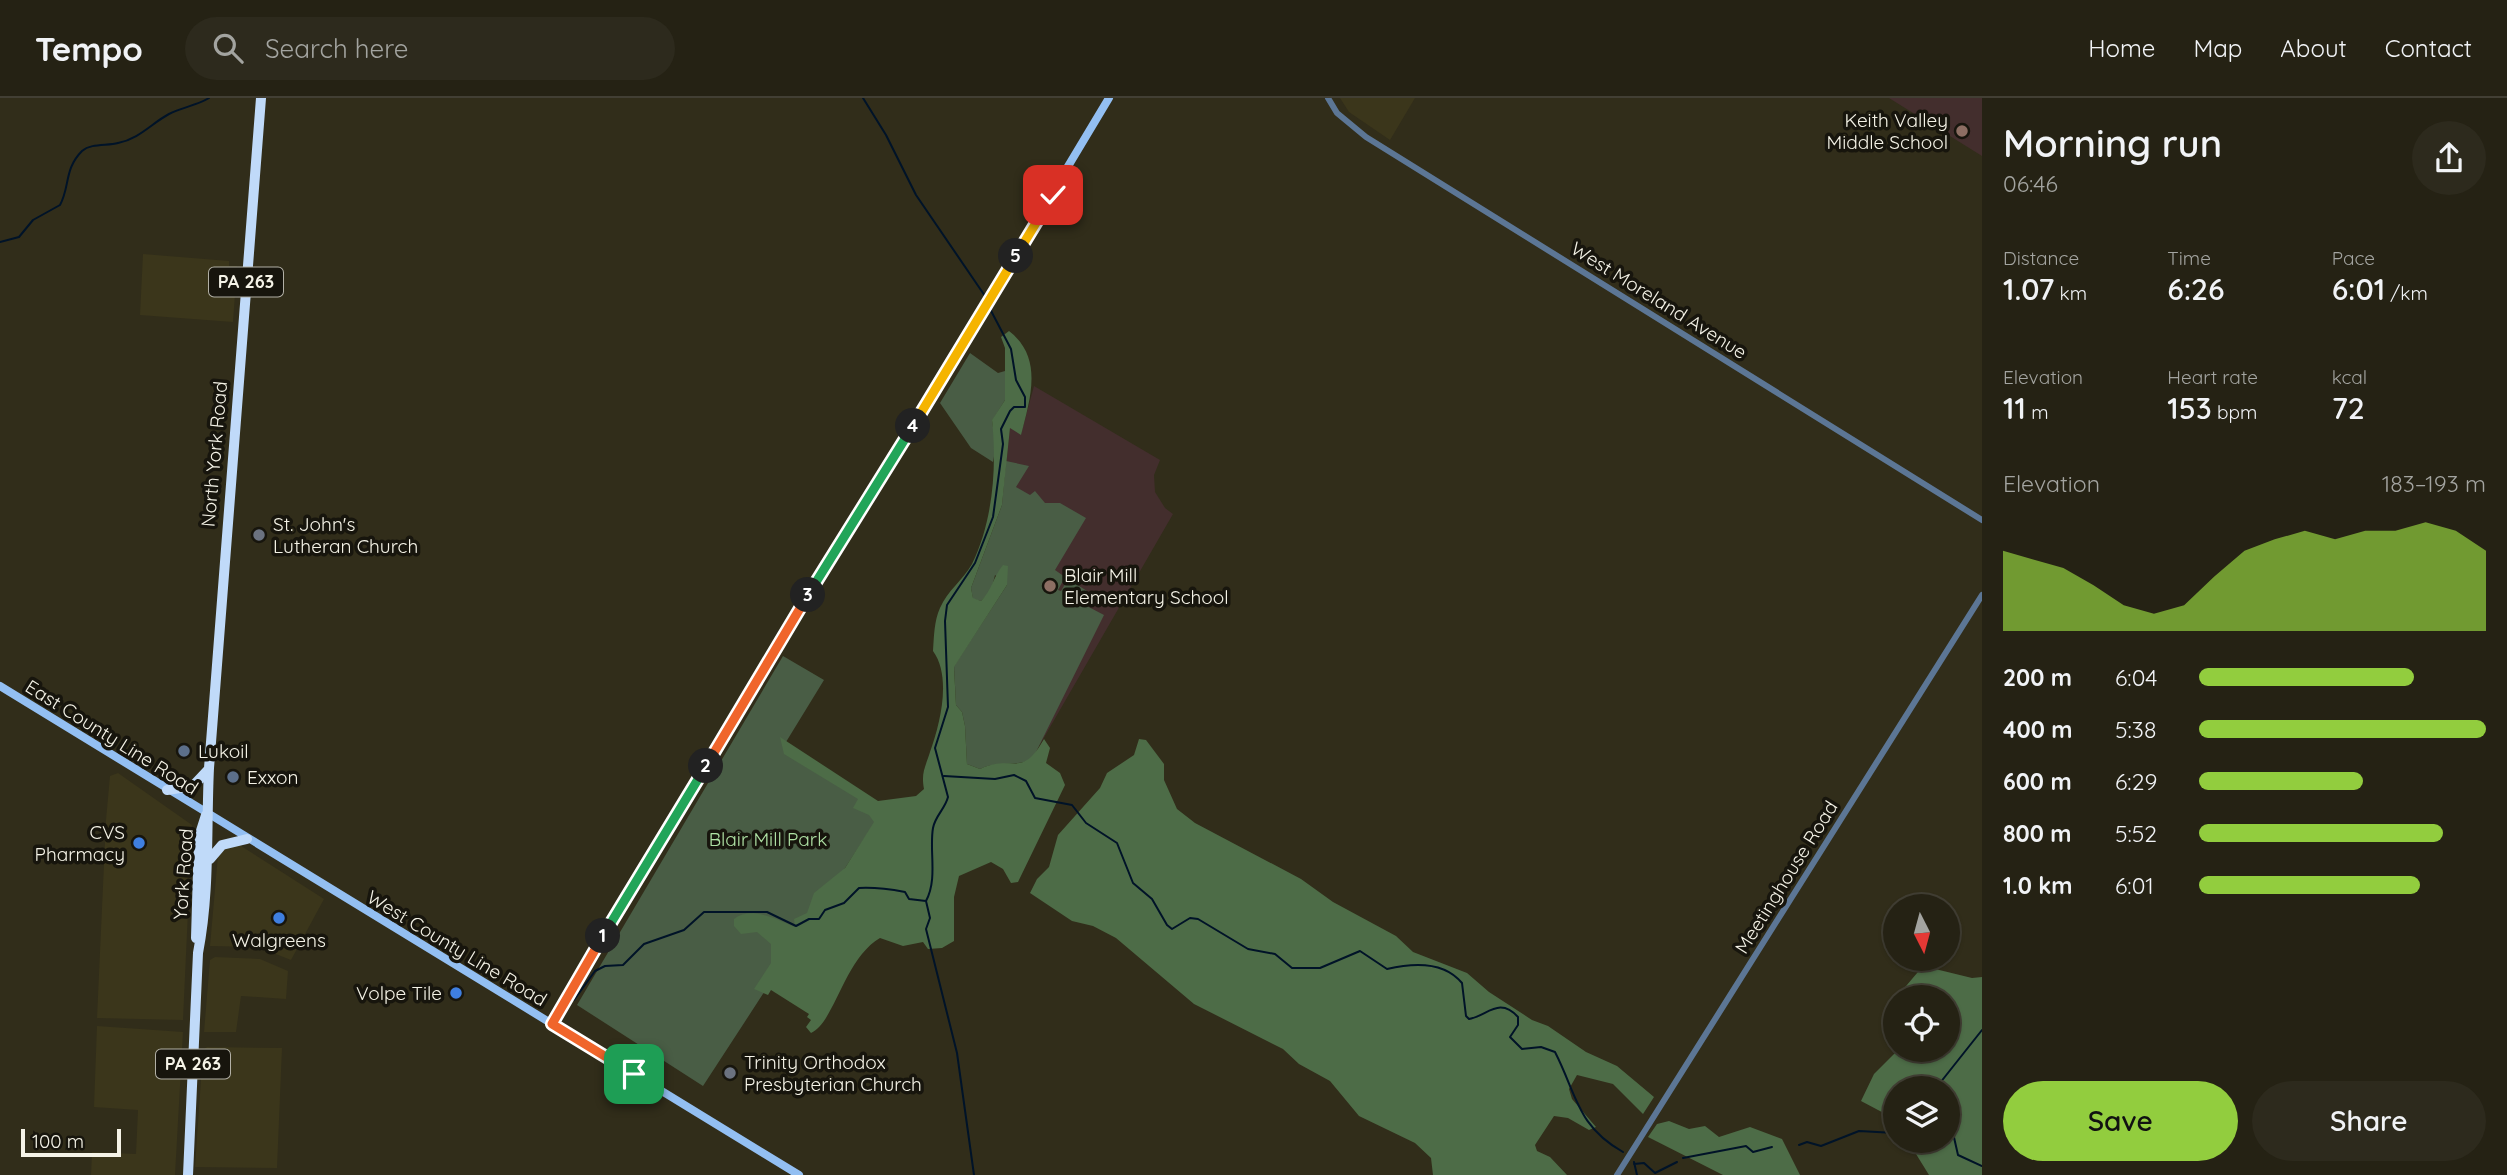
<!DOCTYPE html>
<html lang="en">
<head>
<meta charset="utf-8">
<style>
	body { margin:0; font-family:Quicksand,sans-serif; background:#2d2a1d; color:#f1f3f6; height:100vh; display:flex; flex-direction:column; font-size:26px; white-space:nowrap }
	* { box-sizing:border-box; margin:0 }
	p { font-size:23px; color:#a3a4a0 }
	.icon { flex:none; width:38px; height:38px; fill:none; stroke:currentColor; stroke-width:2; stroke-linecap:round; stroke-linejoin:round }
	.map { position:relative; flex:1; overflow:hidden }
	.drawer { display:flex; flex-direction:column; background:#252214; width:525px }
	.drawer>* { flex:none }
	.needle { width:46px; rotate:174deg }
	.controls { position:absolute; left:1883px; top:796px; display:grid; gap:14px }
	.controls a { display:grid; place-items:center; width:77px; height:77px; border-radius:50%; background:#252214; box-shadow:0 2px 5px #0004,0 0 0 2px #423f34; font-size:35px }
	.scale { position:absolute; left:21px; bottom:18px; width:100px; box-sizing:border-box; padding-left:7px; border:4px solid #f5f3e7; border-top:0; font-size:19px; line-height:24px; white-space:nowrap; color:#f5f3e7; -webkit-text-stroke:5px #17150d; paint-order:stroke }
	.pin { position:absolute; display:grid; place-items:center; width:60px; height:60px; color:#fff; margin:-30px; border-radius:14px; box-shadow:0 4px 10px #0006 }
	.km { position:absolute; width:35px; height:35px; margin:-18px; border-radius:50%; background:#222; color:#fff; font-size:19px; line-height:35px; text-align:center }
	.round { display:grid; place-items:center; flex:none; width:74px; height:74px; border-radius:37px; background:#2d2a1d }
	.overview { display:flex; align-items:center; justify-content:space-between; height:119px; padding:0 21px }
	h1 { font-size:38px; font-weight:600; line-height:52px }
	.figures { display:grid; grid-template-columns:repeat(3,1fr); gap:10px; height:119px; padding:7px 21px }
	.figures div { display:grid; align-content:center }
	.figures b { font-size:30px; font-weight:600 }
	.figures small { font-size:19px; font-weight:400 }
	.figures p { font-size:19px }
	.chart { height:196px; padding:14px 21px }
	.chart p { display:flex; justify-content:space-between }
	.chart svg { width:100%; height:126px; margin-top:7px; fill:#92cd3e; opacity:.7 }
	.action { display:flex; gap:14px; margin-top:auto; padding:14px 21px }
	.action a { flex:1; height:80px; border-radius:42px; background:#92cd3e; color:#111; font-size:28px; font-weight:600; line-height:80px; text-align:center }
	.action a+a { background:#2d2a1d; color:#f1f3f6 }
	ul { padding:0 21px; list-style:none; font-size:23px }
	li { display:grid; grid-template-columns:112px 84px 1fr; align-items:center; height:52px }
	li i { height:18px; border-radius:9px; background:#92cd3e }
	header { display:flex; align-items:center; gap:42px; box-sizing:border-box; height:98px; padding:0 35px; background:#252214; border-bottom:2px solid #423f34 }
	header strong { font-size:33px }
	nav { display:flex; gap:38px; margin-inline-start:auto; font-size:24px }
	.search { width:490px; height:63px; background:#2d2a1d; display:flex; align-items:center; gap:18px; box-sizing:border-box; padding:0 24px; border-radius:38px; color:#a3a4a0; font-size:26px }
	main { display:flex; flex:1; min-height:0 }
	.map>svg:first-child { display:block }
</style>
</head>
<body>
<header>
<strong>Tempo</strong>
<div class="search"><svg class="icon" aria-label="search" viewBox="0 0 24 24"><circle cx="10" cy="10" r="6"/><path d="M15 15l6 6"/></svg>Search here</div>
<nav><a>Home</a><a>Map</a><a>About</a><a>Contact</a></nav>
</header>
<main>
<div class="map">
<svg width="1982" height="1077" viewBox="0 0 1982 1077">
	<rect width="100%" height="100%" fill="#312d1a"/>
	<path fill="#3b361b" d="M1340,0H1415L1390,42L1349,14Z
		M143,156L229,163V168H237L233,224L140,217Z
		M118,675L192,727L183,922L97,920L106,722L110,678Z
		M238,746L324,801L291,862L258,849L210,848L218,757L226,750Z
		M215,859L260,861L288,873L286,901L241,898L236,934H204L210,862Z
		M97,928L183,934L175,1077H91L92,1054L136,1056L138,1012L94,1009Z
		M207,949L282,950L277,1070L195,1069L203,952Z"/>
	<path fill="#432e2d" d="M1889,0H1982V58Z
		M1034,288L1160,362L1154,377L1155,394L1165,410L1173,416L1027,669L1002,407L1010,329L1021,336Z"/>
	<path fill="#495d45" d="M970,255L998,275L1005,273V302L992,323L996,348L993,364L971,350L940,305Z
		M1006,363L1029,368L1016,389L1030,397L1035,393L1045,405H1060L1086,420L1055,472L1065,479L1058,492L1061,493L1068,481L1087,493L1081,505L1104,517L1033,660C1017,670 998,662 980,671L967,666L965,628L962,614L956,607L954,568L1007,487L995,477L991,493L981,503L973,501L971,490L1002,407Z
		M783,558L824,582L786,644L869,698L875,724L703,988L577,907Z"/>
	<path fill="#4d6c47" d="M1009,233C1044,260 1030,301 1021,337L1010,330L1002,407L971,490L973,500L981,503C992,492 993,479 1003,467L1008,468L1007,487L954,569L956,607L962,614L965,628L967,666L980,671C1013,655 1021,682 1044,641L1050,650L1046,665L1060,675L1065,687L1018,784L1011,785L1003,771L991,764L959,778L954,799V843L942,850L928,851L923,844L903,848L880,840C844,861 835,924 811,935L806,929L811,922L807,919L809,916L771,892L768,897L754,891L771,865V846L757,834L741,836L734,828V821C752,807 777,822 795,829L794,821L807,815L814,795L845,770L874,724L869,717L853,710L858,701L784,656L780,639L878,703L916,698L924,691C921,675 925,670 930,654C940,626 952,579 933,553C934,539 934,523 940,510C947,493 963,482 972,466C993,423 997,369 992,322L1005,302V250L1001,239Z
		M1139,641L1146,642L1164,666V682L1177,711L1195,725L1301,781L1333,804L1396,838L1413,854L1467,875L1489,894L1532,922L1548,928L1586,954L1617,968L1654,999L1643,1016L1613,986L1577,977L1569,991L1572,1001L1596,1029L1589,1032L1568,1020L1554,1018L1535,1047L1537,1053L1550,1059L1567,1077H1433L1431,1060L1415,1045L1359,1018L1330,983L1299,966L1283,951L1194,906L1116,840L1093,828L1072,823L1030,795L1037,781L1049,769L1058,737L1100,690L1107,675L1134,657Z
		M1923,868L1972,880L1982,879V1077H1929L1908,1043H1948V990H1895V1021L1861,1003L1874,976L1898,952H1948V900L1909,899L1901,894Z
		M1669,1023L1689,1031L1705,1028L1719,1039L1750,1029L1782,1041L1800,1077H1723L1648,1039L1657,1026Z"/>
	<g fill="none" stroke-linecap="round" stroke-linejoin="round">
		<path stroke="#001328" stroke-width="2" d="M863,0L886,37L916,97L985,198
			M0,144L19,139L33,122L60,107C70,89 64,71 82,53C91,45 107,48 118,45C139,41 152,25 169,16C182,9 196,8 209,0
			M944,678L995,681L1014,677L1026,683L1035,700L1072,707L1086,725L1117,745L1133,785L1152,801L1167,827L1172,831L1190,820L1198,821L1248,851L1275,856L1292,870H1320L1360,853L1387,871C1412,865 1444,863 1462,885L1466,918L1469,921C1487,918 1499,898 1518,919V927L1510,939L1522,951L1541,949L1555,954C1577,997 1577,1028 1623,1054
			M574,902L595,873L605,868L623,867L644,846L684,832L704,814H767L796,828L809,821H819L825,812L844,805L859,790C876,789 889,791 905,794L909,801L926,803
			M1936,990L1982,932
			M1948,1028L1953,1035L1958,1057L1982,1068
			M1799,1047L1807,1044L1821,1048L1859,1033L1895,1035
			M1683,1060L1746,1048L1753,1054L1772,1049
			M1634,1064L1637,1077
			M1634,1066L1644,1065L1655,1075L1677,1064
			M974,1077L957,955L926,831L930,820L926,803C938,781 929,752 933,730C935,718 945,711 948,699L935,650L948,609L945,523L947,507L975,465L993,419L1003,346L1001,331L1010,313L1014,309H1025V299L1016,282L1011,251L988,207"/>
		<path stroke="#5c7695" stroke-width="6" d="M1328,0L1337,15L1366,39L1982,422
			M1617,1077L1982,497"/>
		<path stroke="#93bff2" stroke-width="8" d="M0,588L799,1077
			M552,926L771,557L877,387L1109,0"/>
		<path stroke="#c0daf9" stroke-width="10" d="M167,692L193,688L209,671
			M210,761L222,747L247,741
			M196,840L199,739L206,717
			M188,1077L198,855C210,793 206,732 209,670L261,0"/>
	</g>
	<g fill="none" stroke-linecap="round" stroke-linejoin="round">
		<g stroke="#fff" stroke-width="14">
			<path id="split-1" d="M603,838L552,926L634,976"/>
		</g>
		<g stroke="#fff" stroke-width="14">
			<path id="split-2" d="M603,838L706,668"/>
		</g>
		<g stroke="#fff" stroke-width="14">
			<path id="split-3" d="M706,668L808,497"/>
		</g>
		<g stroke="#fff" stroke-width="14">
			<path id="split-4" d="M808,497L913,328"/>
		</g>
		<g stroke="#fff" stroke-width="14">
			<path id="split-5" d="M913,328L1016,158"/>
		</g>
		<g stroke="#fff" stroke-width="14">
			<path id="split-6" d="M1016,158L1053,97"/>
		</g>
		<use href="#split-1" stroke="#f0652b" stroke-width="9"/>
		<use href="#split-2" stroke="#22a559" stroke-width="9"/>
		<use href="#split-3" stroke="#f0652b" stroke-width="9"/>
		<use href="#split-4" stroke="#22a559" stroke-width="9"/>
		<use href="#split-5" stroke="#f5b400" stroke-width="9"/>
		<use href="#split-6" stroke="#f5b400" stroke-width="9"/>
	</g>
	<g fill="#8d6e63" stroke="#17150d" stroke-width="2.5">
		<circle cx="1962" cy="33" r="7"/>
		<circle cx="1050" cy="488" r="7"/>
	</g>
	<g fill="#6b7280" stroke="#17150d" stroke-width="2.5">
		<circle cx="259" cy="437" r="7"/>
		<circle cx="730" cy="975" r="7"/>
	</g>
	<g fill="#5c6f8a" stroke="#17150d" stroke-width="2.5">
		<circle cx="184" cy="653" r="7"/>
		<circle cx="233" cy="679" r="7"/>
	</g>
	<g fill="#3f7fe0" stroke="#17150d" stroke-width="2.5">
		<circle cx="139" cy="745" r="7"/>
		<circle cx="279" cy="820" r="7"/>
		<circle cx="456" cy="895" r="7"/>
	</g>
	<g text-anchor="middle" stroke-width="7" stroke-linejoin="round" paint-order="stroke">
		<g fill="#17150d" stroke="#b2b0a6" stroke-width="2">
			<rect x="209" y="169.5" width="74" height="29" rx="5"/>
			<rect x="156" y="951.5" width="74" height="29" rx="5"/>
		</g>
		<g font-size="18" font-weight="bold" fill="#f5f3e7">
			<text x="246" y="190">PA 263</text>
			<text x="193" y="972">PA 263</text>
		</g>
		<g font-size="19" fill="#f5f3e7" stroke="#17150d" text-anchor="start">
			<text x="1948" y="29" text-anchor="end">Keith Valley<tspan x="1948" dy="22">Middle School</tspan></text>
			<text x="273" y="433">St. John's<tspan x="273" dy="22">Lutheran Church</tspan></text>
			<text x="1064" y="484">Blair Mill<tspan x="1064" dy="22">Elementary School</tspan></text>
			<text x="198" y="660">Lukoil</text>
			<text x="247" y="686">Exxon</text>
			<text x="125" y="741" text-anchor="end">CVS<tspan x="125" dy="22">Pharmacy</tspan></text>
			<text x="279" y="849" text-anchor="middle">Walgreens</text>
			<text x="442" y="902" text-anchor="end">Volpe Tile</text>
			<text x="744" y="971">Trinity Orthodox<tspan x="744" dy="22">Presbyterian Church</tspan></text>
		</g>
		<g font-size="19" fill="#f5f3e7" stroke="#17150d">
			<text transform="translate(1659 202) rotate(32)" y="7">West Moreland Avenue</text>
			<text transform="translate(214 356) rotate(-85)" y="7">North York Road</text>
			<text transform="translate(112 639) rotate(32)" y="7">East County Line Road</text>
			<text transform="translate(183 776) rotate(-86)" y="7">York Road</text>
			<text transform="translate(1786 779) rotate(-58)" y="7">Meetinghouse Road</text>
			<text transform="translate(457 850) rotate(31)" y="7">West County Line Road</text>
		</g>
		<g font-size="19" fill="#aee1a4" stroke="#17150d">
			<text x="768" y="748">Blair Mill Park</text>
		</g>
	</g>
</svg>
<div class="controls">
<a><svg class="needle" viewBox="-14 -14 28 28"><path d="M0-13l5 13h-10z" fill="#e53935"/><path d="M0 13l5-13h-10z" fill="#a3a4a0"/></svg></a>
<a><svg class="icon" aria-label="locate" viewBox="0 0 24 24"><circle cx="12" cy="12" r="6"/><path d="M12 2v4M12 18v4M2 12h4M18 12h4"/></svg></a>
<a><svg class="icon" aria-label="layers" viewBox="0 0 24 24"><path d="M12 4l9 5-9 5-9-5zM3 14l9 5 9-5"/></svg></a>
</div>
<div class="scale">100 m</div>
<div class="pin" style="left:634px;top:976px;background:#1e9e55"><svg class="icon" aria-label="arrive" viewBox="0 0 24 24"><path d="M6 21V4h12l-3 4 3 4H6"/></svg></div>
<div class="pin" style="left:1053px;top:97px;background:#d93025"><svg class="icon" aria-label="check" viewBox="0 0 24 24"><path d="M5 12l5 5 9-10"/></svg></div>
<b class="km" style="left:603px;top:838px">1</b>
<b class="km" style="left:706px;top:668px">2</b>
<b class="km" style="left:808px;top:497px">3</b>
<b class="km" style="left:913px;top:328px">4</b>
<b class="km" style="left:1016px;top:158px">5</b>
</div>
<section class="drawer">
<div class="overview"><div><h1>Morning run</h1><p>06:46</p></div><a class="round"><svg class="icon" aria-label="share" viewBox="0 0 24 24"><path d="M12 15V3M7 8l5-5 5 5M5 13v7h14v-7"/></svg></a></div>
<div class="figures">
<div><p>Distance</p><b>1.07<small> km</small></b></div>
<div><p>Time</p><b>6:26</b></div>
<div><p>Pace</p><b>6:01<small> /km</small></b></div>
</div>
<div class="figures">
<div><p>Elevation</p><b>11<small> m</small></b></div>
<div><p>Heart rate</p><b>153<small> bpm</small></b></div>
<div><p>kcal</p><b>72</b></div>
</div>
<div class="chart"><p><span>Elevation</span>183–193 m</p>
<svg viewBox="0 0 160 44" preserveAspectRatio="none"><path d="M0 44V16L10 19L20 22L30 28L40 35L50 38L60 35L70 25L80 16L90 12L100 9L110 12L120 9L130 9L140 6L150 9L160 16V44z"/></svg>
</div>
<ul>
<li><b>200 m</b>6:04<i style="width:75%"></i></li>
<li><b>400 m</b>5:38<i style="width:100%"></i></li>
<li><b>600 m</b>6:29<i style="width:57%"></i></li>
<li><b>800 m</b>5:52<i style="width:85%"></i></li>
<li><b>1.0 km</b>6:01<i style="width:77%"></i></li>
</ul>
<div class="action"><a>Save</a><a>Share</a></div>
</section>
</main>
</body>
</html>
